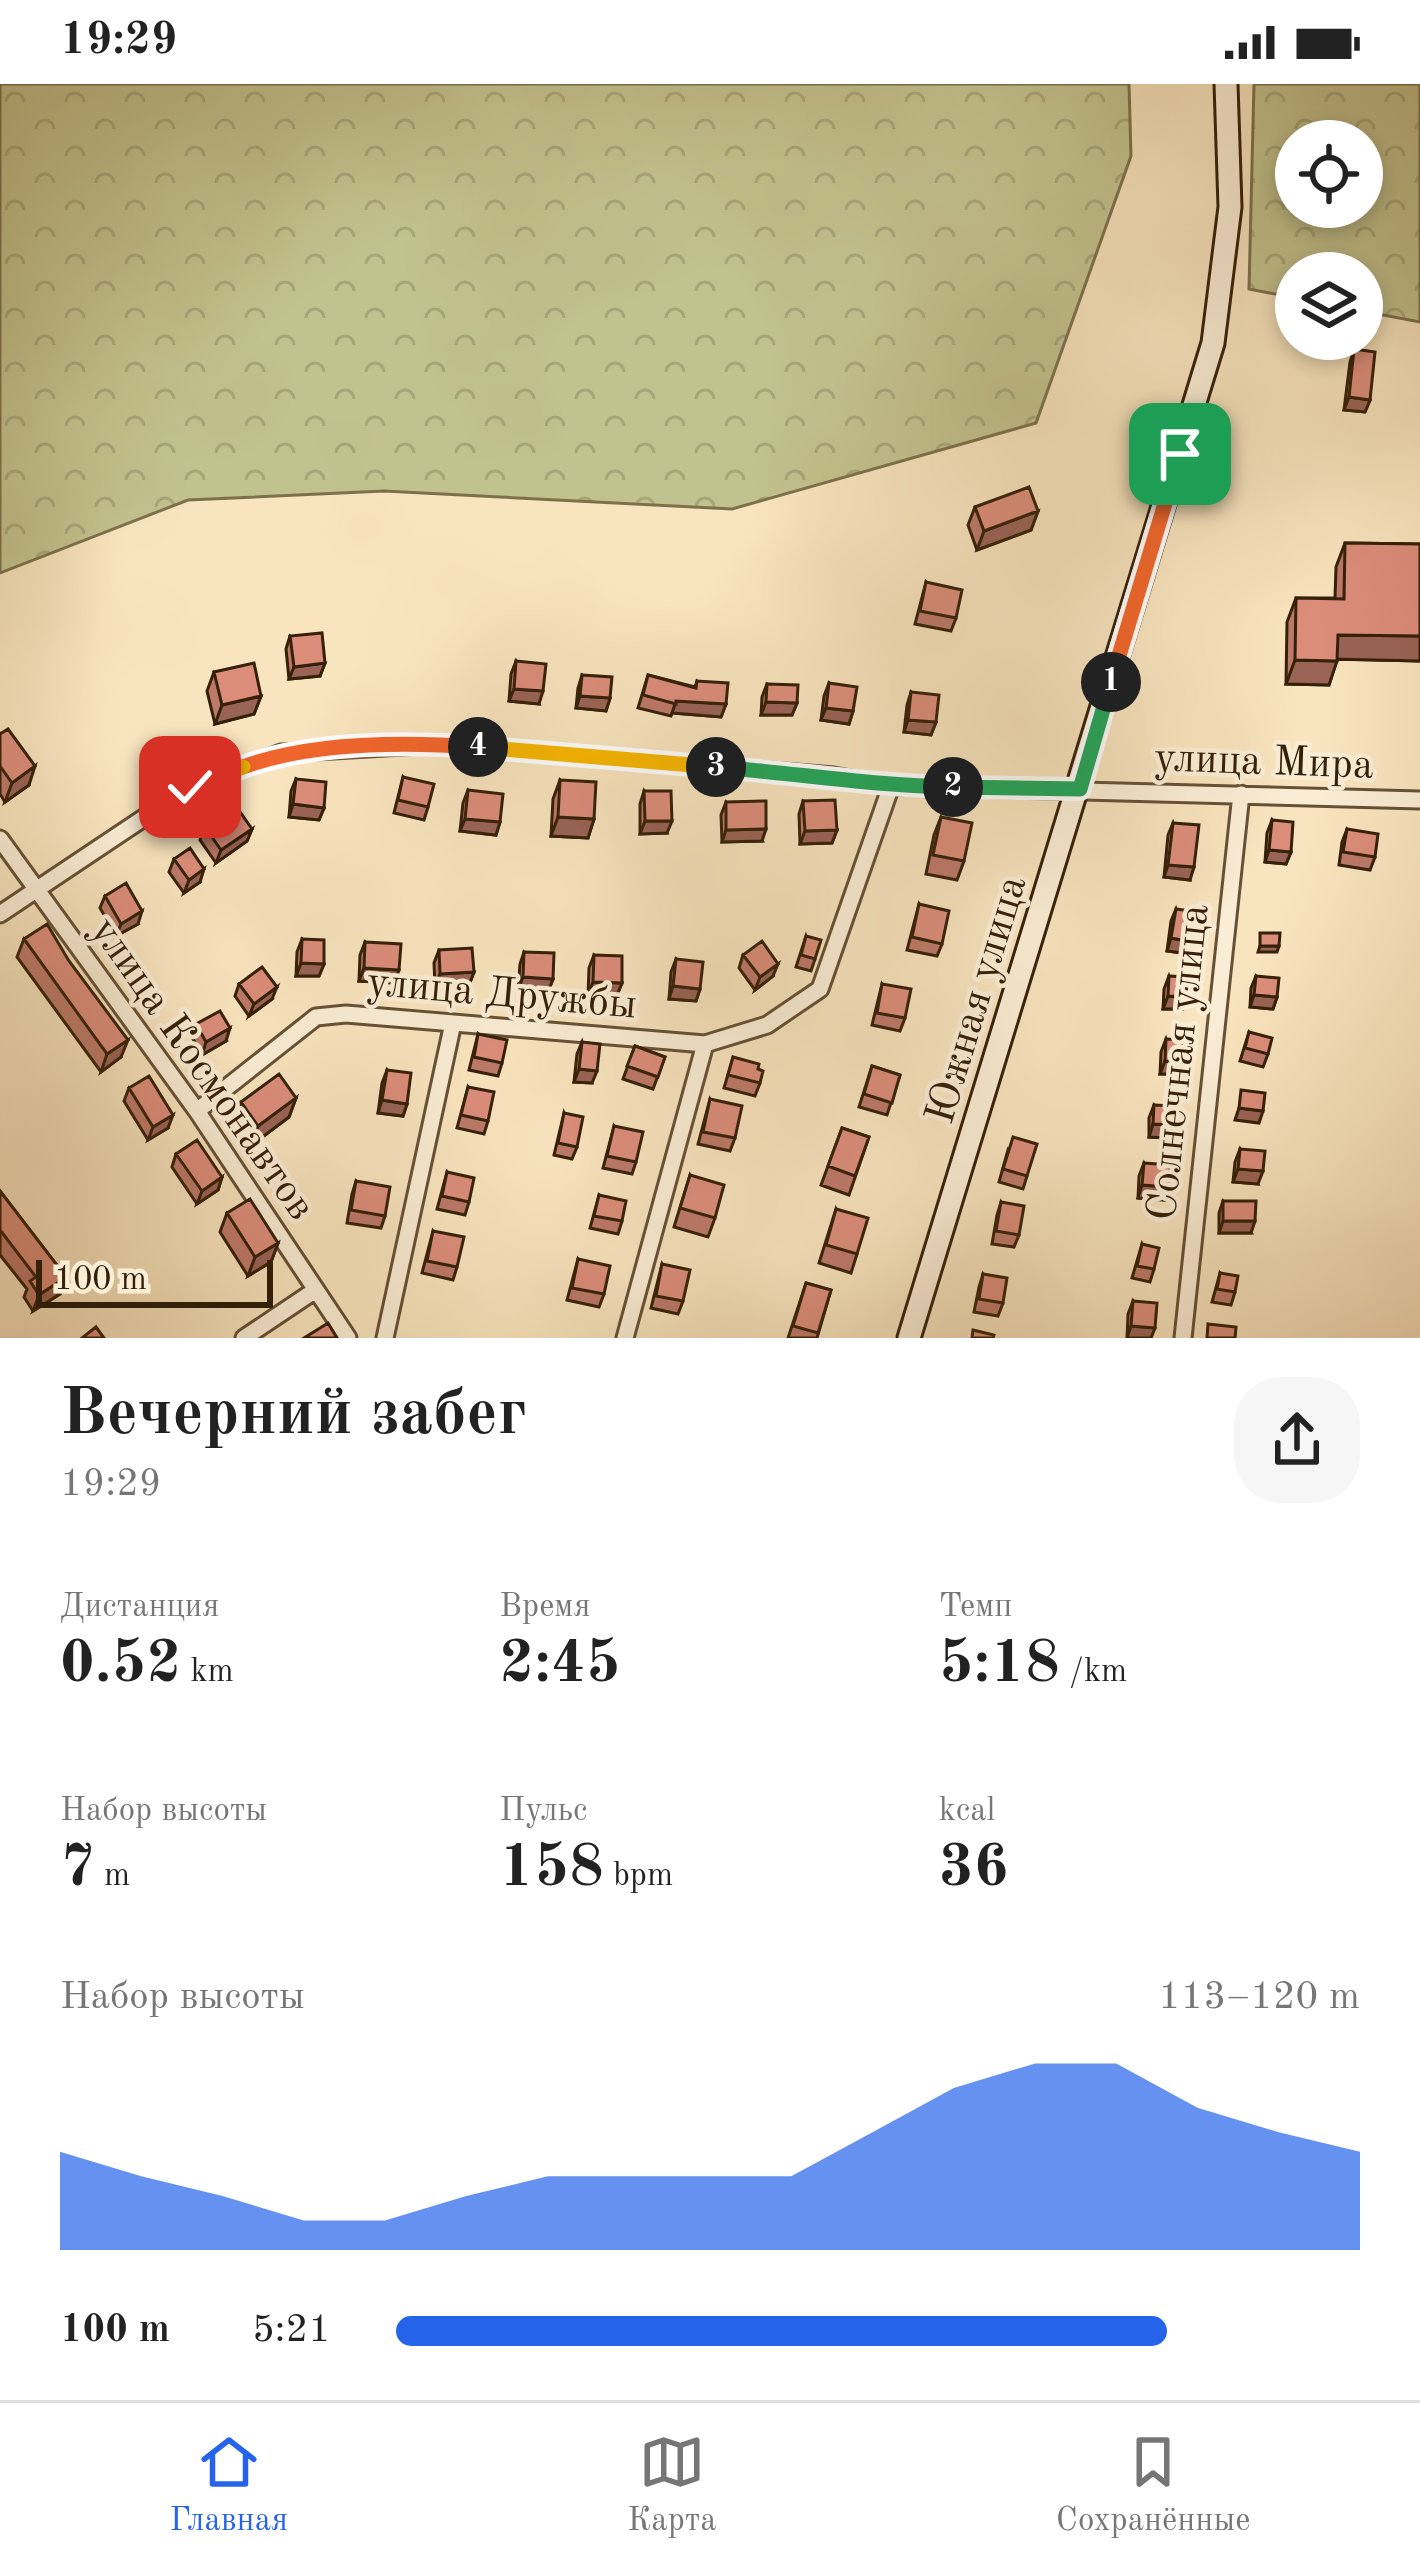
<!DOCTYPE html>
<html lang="ru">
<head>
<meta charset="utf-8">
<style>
	body { margin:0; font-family:"Old Standard TT",serif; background:#f6f6f6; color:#222; height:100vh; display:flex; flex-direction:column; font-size:45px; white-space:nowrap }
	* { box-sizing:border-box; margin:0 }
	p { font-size:39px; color:#767676 }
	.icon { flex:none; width:66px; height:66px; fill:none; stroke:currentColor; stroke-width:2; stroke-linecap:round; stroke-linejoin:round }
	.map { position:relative; height:1254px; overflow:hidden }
	.sheet { display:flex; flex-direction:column; background:#fff; flex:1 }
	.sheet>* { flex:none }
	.controls { position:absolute; left:1275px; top:36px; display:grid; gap:24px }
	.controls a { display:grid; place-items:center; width:108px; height:108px; border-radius:50%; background:#fff; box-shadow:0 6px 18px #0003; font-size:60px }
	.scale { position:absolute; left:36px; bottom:30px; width:237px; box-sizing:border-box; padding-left:12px; border:6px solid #352009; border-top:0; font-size:33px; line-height:42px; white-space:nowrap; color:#352009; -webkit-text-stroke:9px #faedd5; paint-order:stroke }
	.pin { position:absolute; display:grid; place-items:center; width:102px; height:102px; color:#fff; margin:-51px; border-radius:24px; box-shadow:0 6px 18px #0006 }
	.km { position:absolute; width:60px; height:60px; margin:-30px; border-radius:50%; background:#222; color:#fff; font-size:33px; line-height:60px; text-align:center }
	.round { display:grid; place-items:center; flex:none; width:126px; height:126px; border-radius:48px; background:#f6f6f6 }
	.summary { display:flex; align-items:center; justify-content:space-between; height:204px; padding:0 60px }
	h1 { font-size:66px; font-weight:600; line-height:90px }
	.figures { display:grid; grid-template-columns:repeat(3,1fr); gap:18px; height:204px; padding:12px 60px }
	.figures div { display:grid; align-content:center }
	.figures b { font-size:60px; font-weight:600 }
	.figures small { font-size:33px; font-weight:400 }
	.figures p { font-size:33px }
	.chart { height:336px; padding:24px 60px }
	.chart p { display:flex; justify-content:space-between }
	.chart svg { width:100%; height:216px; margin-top:12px; fill:#2563eb; opacity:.7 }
	ul { padding:0 60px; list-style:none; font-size:39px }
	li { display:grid; grid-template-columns:192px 144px 1fr; align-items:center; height:90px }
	li i { height:30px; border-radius:15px; background:#2563eb }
	.status { display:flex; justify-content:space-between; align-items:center; height:84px; padding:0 60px; background:#fff; direction:ltr }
	.status svg { height:33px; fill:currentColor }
	.dock { display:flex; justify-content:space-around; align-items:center; height:168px; border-top:3px solid #e0e0e0; background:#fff; font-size:33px; color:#767676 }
	.dock a { display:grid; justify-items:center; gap:6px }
	.dock .active { color:#2563eb }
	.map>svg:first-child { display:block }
</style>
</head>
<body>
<div class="status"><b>19:29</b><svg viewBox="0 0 49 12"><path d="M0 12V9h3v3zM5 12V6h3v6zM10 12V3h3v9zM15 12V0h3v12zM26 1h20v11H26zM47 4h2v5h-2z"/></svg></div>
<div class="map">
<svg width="1420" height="1254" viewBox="0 0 1420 1254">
	<defs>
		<pattern id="forest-crowns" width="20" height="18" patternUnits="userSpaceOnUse" patternTransform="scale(3)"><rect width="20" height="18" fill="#c2c28e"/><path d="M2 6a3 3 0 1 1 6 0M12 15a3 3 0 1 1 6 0" fill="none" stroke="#a7a679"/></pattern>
	</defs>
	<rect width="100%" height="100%" fill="#f8e4be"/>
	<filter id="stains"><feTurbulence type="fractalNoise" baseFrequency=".00167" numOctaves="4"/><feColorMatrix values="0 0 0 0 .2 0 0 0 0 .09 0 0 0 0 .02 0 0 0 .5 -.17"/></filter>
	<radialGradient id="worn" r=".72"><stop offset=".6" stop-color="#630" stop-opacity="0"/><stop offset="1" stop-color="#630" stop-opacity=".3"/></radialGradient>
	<path fill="url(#forest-crowns)" stroke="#7c714c" stroke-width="3" fill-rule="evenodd" d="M0,0H1129L1131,72L1036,339L732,425L384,407L188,416L0,489Z
		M1254,0H1420V238L1362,227V189H1296V214L1249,205ZM1296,57H1362V123H1296Z"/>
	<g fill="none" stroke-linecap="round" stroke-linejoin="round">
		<g stroke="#665136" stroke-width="21">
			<path id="street" d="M0,755L197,1027L348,1254
				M0,830L190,703L281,669L438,660L834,692L891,702L1420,716
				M197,1027L316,933L346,930L705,960L767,941L820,905L891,702
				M244,1254L314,1207
				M385,1254L453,939
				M625,1254L705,960
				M1183,1254L1241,710"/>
		</g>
		<g stroke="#352009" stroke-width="27">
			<path id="secondary" d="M909,1254L1213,259L1230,123L1226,0"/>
		</g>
		<use href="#street" stroke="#faedd5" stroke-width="15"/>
		<use href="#secondary" stroke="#faedd5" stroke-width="21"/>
	</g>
	<path fill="#bc7969" stroke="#352009" stroke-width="3" d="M1354,265L1370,316L1365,328L1344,326L1350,278Z
		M975,423L1038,427L1031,446L977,466L968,441Z
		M1345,459L1420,460V577L1337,575L1329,601L1286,600L1287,538L1296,514H1335L1336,483Z
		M926,498L956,534L951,547L915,540Z
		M290,552L325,579L320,592L289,595L286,565Z
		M516,577L539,620L509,617L511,590Z
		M214,588L261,612L254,630L215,640L207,607Z
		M582,591L610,614L606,627L576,624L578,604Z
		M648,591L695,603L697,597L726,620L721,633L672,629L671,632L638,624Z
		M829,599L853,627L849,640L821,636L824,612Z
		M767,600L797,619L792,631H761L762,613Z
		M911,608L936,638L931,651L904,648L907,621Z
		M0,650L29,701L5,718L0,710Z
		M403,693L428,723L424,736L394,729Z
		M296,695L324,724L319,736L289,733L291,707Z
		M560,696L594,735L588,754L551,752L553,715Z
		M468,706L500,738L496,751L460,747L463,719Z
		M644,707L667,749L640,750V720Z
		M803,717L837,746L832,759L800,760L799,730Z
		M726,718L762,757L722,758L721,731Z
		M941,733L964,777L957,796L926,790L934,751Z
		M1272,736L1291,768L1286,780L1265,778L1267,749Z
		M1173,739L1190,796L1164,793L1168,751Z
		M205,743L252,745L247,757L216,779L200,756Z
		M1347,745L1375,773L1370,786L1339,781L1342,758Z
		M174,775L200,798L184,809L169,788Z
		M105,812L138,840L116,852L100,824Z
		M919,820L942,860L937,872L907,866Z
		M1176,825L1187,857L1183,869L1167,867L1171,837Z
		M806,852L815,875L811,887L796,883Z
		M24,855L121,973L101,988L17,873Z
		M302,855L324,880L319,892H296L297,868Z
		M365,858L395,899L359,897L360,871Z
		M439,866L474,888L469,901L435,902L434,879Z
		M524,868L553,895L548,908L518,906L520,880Z
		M594,871L622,899L617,911H588L589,884Z
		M743,871L773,892L755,906L739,884Z
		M676,875L700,905L696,917L669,915L671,888Z
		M1169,892L1182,925H1163L1164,905Z
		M1256,892L1277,913L1273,925L1250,923L1251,904Z
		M239,900L272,915L249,932L235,912Z
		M882,900L905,934L900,947L872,941Z
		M196,940L226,957L202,971L192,953Z
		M1249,948L1268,970L1263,983L1240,977Z
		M478,950L502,979L498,992L469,986Z
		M1166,955L1178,990H1160L1161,968Z
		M582,958L592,999L574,998L577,970Z
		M635,962L665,973L653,1005L623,995Z
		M733,973L758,985L760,999L755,1012L724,1004Z
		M872,982L900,991L887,1031L859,1023Z
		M387,986L407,1020L403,1032L378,1029L382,999Z
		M468,1003L488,1037L484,1050L457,1044Z
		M129,1004L168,1044L148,1056L124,1017Z
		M296,1014L289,1033L252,1061L234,1037L241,1018Z
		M710,1015L735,1054L730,1067L698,1060Z
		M1154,1021L1171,1041L1167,1054L1149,1053V1034Z
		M564,1029L577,1063L572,1075L554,1071Z
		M614,1042L636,1078L632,1090L603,1084Z
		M842,1044L869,1053L849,1111L821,1101Z
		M1240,1065L1258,1100L1233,1098L1235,1078Z
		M1008,1066L1027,1092L1023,1105L999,1098Z
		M176,1070L222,1093L218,1106L197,1120L172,1083Z
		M1144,1079L1164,1116L1138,1114L1139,1092Z
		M447,1088L469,1118L465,1131L437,1125Z
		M690,1091L715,1134L708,1153L674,1143Z
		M356,1097L385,1132L381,1144L347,1139L352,1110Z
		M0,1107L66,1193L60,1210L33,1227L24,1213L27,1205L0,1171Z
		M599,1111L622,1137L618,1150L590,1144Z
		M1223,1117L1251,1149H1219V1129Z
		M1001,1118L1019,1151L1014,1163L992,1160L997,1131Z
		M836,1125L857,1170L851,1189L819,1179Z
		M227,1129L278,1159L271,1178L248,1192L220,1148Z
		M433,1147L457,1183L453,1196L422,1189Z
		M1142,1160L1154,1185L1150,1198L1132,1194Z
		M578,1175L604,1210L599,1223L567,1216Z
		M662,1180L683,1217L678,1230L651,1224Z
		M1220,1189L1235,1208L1231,1221L1212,1218Z
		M983,1190L1003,1219L998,1232L974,1228L979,1203Z
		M806,1199L831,1206L817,1254H788Z
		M1133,1217L1151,1254H1127L1128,1230Z"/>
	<path fill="#996355" stroke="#352009" stroke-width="3" d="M1349,313L1370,316L1365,328L1344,326Z
		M1038,427L1031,446L977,466L984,447Z
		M1338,551L1420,552V577L1329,575Z
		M1295,576L1337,577L1329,601L1286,600Z
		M325,579L320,592L289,595L294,583Z
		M514,605L543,607L539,620L509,617Z
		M261,612L254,630L215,640L222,621Z
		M580,612L610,614L606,627L576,624Z
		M676,617L726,620L721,633L672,629Z
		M766,618L797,619L792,631H761Z
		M826,624L853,627L849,640L821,636Z
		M908,636L936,638L931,651L904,648Z
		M35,682L29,701L5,718L12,699Z
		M293,720L324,724L319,736L289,733Z
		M558,733L594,735L588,754L551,752Z
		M465,735L500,738L496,751L460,747Z
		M645,737H672L667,749L640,750Z
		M252,745L247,757L216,779L221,766Z
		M766,745L762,757L722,758L726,746Z
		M837,746L832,759L800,760L805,747Z
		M1269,766L1291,768L1286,780L1265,778Z
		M1168,781L1194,783L1190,796L1164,793Z
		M204,785L200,798L184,809L189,796Z
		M142,827L138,840L116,852L121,840Z
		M1171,854L1187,857L1183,869L1167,867Z
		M1260,862H1279L1277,868H1258Z
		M301,879L324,880L319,892H296Z
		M778,880L773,892L755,906L760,893Z
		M364,884L399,886L395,899L359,897Z
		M474,888L469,901L435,902L440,890Z
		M523,893L553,895L548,908L518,906Z
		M593,898L622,899L617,911H588Z
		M673,902L700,905L696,917L669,915Z
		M277,903L272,915L249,932L254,920Z
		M1254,911L1277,913L1273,925L1250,923Z
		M1168,912L1186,913L1182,925H1163Z
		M230,944L226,957L202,971L206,958Z
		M128,956L121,973L101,988L107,970Z
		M1165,977L1182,978L1178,990H1160Z
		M579,985L597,987L592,999L574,998Z
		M296,1014L289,1033L252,1061L258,1042Z
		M382,1016L407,1020L403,1032L378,1029Z
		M1239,1024L1263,1027L1259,1039L1235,1036Z
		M173,1031L168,1044L148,1056L153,1043Z
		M1153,1040L1171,1041L1167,1054L1149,1053Z
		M1238,1085L1263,1087L1258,1100L1233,1098Z
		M222,1093L218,1106L197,1120L202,1107Z
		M1142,1101L1169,1103L1164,1116L1138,1114Z
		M1223,1137H1255L1251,1149H1219Z
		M278,1159L271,1178L248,1192L255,1173Z
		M66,1193L60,1210L33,1227L39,1211Z
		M1131,1242L1155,1244L1151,1254H1127Z"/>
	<path fill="#db8d7a" stroke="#352009" stroke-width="3" d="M1354,265L1375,268L1370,316L1349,313Z
		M1029,403L1038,427L984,447L975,423Z
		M1345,459L1420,460V552L1338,551L1337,577L1295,576L1296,514L1344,515Z
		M926,498L962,506L956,534L920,527Z
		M322,549L325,579L294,583L290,552Z
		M516,577L546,580L543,607L514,605Z
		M254,579L261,612L222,621L214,588Z
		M582,591L612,593L610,614L580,612Z
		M648,591L696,604L697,597L728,599L726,620L676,617V620L643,611Z
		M829,599L857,603L853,627L826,624Z
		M767,600L798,601L797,619L766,618Z
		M911,608L939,611L936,638L908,636Z
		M8,645L35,682L12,699L0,682V650Z
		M403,693L434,700L428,723L398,716Z
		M296,695L326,698L324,724L293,720Z
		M560,696L596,698L594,735L558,733Z
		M468,706L503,710L500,738L465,735Z
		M644,707H671L672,737H645Z
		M835,716L837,746L805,747L803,717Z
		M766,717V745L726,746V718Z
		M236,722L252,745L221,766L205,743Z
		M941,733L972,739L964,777L933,771Z
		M1272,736L1293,738L1291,768L1269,766Z
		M1173,739L1199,741L1194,783L1168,781Z
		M1347,745L1378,750L1375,773L1343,768Z
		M190,764L204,785L189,796L174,775Z
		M126,799L142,827L121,840L105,812Z
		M919,820L949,827L942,860L912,853Z
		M1176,825L1191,827L1187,857L1171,854Z
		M47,840L69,877L128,956L107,970L24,855Z
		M1260,849H1280L1279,862H1260Z
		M806,852L821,856L815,875L801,871Z
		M302,855L324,856V880L301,879Z
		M762,857L778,880L760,893L743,871Z
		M365,858L401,860L399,886L364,884Z
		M472,864L474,888L440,890L439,866Z
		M524,868L554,869L553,895L523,893Z
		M594,871L622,872V899L593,898Z
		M676,875L703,878L700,905L673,902Z
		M262,883L277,903L254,920L239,900Z
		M1169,892L1187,893L1186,913L1168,912Z
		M1256,892L1279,894L1277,913L1254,911Z
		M882,900L911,905L905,934L877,929Z
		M220,927L230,944L206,958L196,940Z
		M1249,948L1272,954L1268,970L1245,964Z
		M478,950L507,956L502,979L474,973Z
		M1166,955L1183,956L1182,978L1165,977Z
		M582,958L600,960L597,987L579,985Z
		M635,962L665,973L658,993L627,982Z
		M733,973L759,980L758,985L763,987L760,999L728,991Z
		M872,982L900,991L892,1019L864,1010Z
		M387,986L411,989L407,1020L382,1016Z
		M279,990L296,1014L258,1042L241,1018Z
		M149,992L173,1031L153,1043L129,1004Z
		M468,1003L494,1008L488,1037L461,1031Z
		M1241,1006L1265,1009L1263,1027L1239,1024Z
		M710,1015L742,1022L735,1054L703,1048Z
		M1154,1021L1172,1022L1171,1041L1153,1040Z
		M564,1029L583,1033L577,1063L558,1059Z
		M614,1042L643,1048L636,1078L607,1072Z
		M842,1044L869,1053L855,1092L828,1082Z
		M1013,1053L1037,1060L1027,1092L1003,1085Z
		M197,1056L222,1093L202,1107L176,1070Z
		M1240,1065L1265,1067L1263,1087L1238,1085Z
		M1144,1079L1170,1081L1169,1103L1142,1101Z
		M447,1088L474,1094L469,1118L442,1112Z
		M690,1091L724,1101L715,1134L680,1124Z
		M356,1097L390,1103L385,1132L351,1126Z
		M0,1107L66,1193L39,1211L30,1197L36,1193L0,1146Z
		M599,1111L626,1117L622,1137L594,1132Z
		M250,1115L278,1159L255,1173L227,1129Z
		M1223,1117H1256L1255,1137H1223Z
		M1001,1118L1024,1122L1019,1151L996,1147Z
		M836,1125L868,1134L857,1170L826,1161Z
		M433,1147L464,1153L457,1183L427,1177Z
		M1142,1160L1159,1164L1154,1185L1137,1182Z
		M578,1175L610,1182L604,1210L572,1204Z
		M662,1180L690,1186L683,1217L656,1212Z
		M1220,1189L1238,1192L1235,1208L1217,1205Z
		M983,1190L1007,1194L1003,1219L979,1215Z
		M806,1199L831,1206L818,1249L793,1242Z
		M1133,1217L1157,1219L1155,1244L1131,1242Z
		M328,1239L337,1254H304Z
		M1208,1240L1236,1243L1235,1254H1207Z
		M96,1243L104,1254H82Z
		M973,1246L994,1251L993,1254H972Z"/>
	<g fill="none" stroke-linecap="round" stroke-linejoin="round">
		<g stroke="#fff" stroke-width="24">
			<path id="split-1" d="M1111,598L1180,370"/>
		</g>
		<g stroke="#fff" stroke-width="24">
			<path id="split-2" d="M953,703L1080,705L1111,598"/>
		</g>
		<g stroke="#fff" stroke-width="24">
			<path id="split-3" d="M716,683C795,689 874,702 953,703"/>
		</g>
		<g stroke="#fff" stroke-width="24">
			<path id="split-4" d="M478,663L716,683"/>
		</g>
		<g stroke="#fff" stroke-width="24">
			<path id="split-5" d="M243,683C311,658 406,658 478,663"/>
		</g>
		<g stroke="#fff" stroke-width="24">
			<path id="split-6" d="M190,703L243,683"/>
		</g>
		<use href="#split-1" stroke="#f0652b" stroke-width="15"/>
		<use href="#split-2" stroke="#22a559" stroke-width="15"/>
		<use href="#split-3" stroke="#22a559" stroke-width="15"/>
		<use href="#split-4" stroke="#f5b400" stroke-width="15"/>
		<use href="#split-5" stroke="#f0652b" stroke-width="15"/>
		<use href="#split-6" stroke="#f5b400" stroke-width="15"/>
	</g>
	<g text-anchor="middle" stroke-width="9" stroke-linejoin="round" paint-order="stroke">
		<g font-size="42" fill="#352009" stroke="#faedd5">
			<text transform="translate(1264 675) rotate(2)" y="15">улица Мира</text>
			<text transform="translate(502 907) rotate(5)" y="15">улица Дружбы</text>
			<text transform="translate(974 915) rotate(-73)" y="15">Южная улица</text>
			<text transform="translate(1176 978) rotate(-84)" y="15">Солнечная улица</text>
			<text transform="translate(205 983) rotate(55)" y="15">улица Космонавтов</text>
		</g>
	</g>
	<rect width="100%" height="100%" filter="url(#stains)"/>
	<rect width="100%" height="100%" fill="url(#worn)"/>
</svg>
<div class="controls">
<a><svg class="icon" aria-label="locate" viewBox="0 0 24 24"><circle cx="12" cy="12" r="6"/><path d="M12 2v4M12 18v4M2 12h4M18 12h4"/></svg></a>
<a><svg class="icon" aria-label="layers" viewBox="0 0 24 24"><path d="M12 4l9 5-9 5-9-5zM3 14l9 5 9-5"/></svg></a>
</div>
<div class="scale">100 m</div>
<div class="pin" style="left:1180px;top:370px;background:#1e9e55"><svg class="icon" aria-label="arrive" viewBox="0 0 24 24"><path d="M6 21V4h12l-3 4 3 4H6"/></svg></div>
<div class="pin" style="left:190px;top:703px;background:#d93025"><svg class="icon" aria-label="check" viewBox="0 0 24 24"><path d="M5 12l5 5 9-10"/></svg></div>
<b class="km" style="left:1111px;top:598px">1</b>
<b class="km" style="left:953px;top:703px">2</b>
<b class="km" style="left:716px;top:683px">3</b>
<b class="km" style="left:478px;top:663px">4</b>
</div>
<section class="sheet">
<div class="summary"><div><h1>Вечерний забег</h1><p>19:29</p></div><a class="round"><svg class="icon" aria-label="share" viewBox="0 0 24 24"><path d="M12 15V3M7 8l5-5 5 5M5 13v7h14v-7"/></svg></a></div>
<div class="figures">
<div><p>Дистанция</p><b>0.52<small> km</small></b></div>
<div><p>Время</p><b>2:45</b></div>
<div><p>Темп</p><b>5:18<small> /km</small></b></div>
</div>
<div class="figures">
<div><p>Набор высоты</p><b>7<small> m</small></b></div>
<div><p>Пульс</p><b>158<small> bpm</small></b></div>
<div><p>kcal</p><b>36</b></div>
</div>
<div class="chart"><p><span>Набор высоты</span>113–120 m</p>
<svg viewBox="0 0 160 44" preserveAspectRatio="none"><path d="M0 44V24L10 29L20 33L30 38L40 38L50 33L60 29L70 29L80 29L90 29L100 20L110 11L120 6L130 6L140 15L150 20L160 24V44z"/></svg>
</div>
<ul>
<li><b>100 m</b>5:21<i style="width:80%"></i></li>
</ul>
</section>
<nav class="dock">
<a class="active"><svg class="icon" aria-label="home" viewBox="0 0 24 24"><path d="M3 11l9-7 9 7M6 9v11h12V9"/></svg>Главная</a>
<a><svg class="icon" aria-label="map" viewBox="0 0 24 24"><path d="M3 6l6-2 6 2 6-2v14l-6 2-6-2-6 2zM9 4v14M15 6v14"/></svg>Карта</a>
<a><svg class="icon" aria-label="saved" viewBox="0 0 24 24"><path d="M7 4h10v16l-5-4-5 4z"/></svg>Сохранённые</a>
</nav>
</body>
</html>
